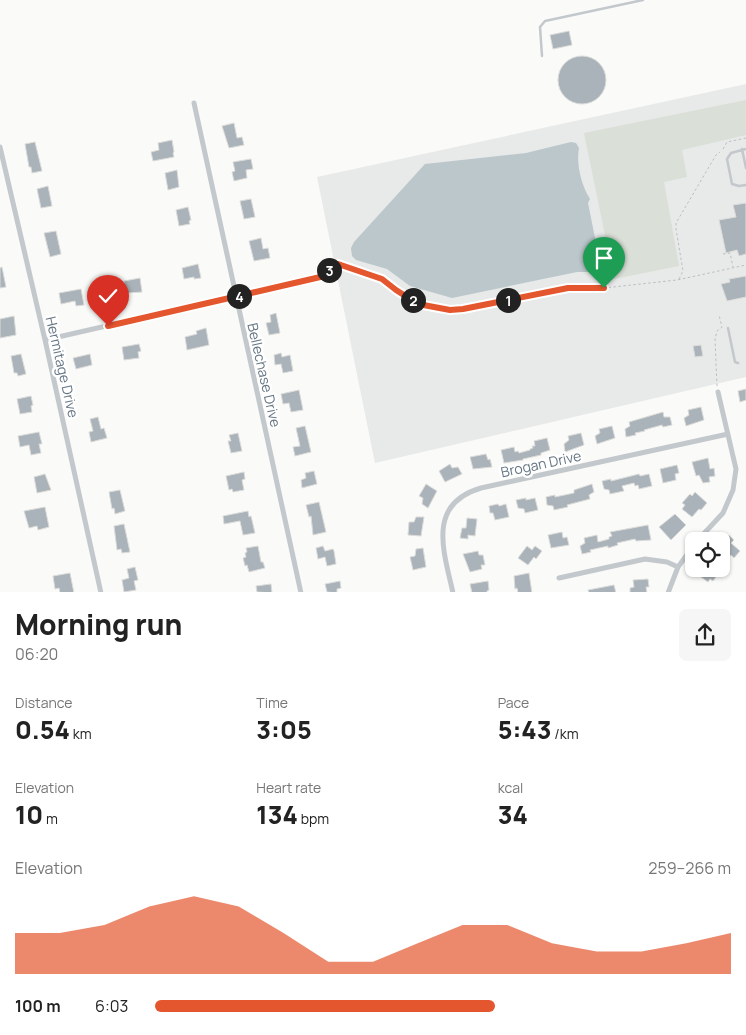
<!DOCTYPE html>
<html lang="en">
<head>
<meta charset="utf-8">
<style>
	body { margin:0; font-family:Manrope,sans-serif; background:#f6f6f6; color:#222; height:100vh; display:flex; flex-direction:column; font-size:19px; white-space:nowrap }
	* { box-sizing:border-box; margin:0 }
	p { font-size:16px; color:#767676 }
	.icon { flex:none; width:28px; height:28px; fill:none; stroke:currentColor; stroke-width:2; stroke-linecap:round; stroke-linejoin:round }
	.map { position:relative; height:592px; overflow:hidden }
	.drawer { display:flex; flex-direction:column; background:#fff; flex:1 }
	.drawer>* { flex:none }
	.buttons { position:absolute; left:685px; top:532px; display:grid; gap:10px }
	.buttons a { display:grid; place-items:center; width:45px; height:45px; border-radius:8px; background:#fff; box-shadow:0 1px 4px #0004; font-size:25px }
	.pin { position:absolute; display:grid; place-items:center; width:42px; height:42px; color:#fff; margin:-51px -21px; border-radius:50% 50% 50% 0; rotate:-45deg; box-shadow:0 0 5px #0007 }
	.pin .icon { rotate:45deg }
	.km { position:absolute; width:25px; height:25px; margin:-12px; border-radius:50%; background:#222; color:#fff; font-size:14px; line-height:25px; text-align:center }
	.round { display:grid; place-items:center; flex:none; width:52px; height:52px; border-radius:8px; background:#f6f6f6 }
	.summary { display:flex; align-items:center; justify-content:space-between; height:85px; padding:0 15px }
	h1 { font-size:28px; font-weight:800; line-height:38px }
	.metrics { display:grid; grid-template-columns:repeat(3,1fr); gap:8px; height:85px; padding:5px 15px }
	.metrics div { display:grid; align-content:center }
	.metrics b { font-size:25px; font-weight:800 }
	.metrics small { font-size:14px; font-weight:400 }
	.metrics p { font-size:14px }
	.chart { height:140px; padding:10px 15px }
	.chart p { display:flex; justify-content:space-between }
	.chart svg { width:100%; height:90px; margin-top:5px; fill:#e4572e; opacity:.7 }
	ul { padding:0 15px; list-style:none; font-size:16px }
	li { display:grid; grid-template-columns:80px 60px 1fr; align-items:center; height:38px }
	li i { height:12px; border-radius:6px; background:#e4572e }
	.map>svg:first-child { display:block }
</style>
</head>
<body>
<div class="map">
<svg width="746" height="593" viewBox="0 0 746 593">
	<rect width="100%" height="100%" fill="#fafaf8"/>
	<path fill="#e8e9e9" d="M746,84V377L375,463L317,177Z"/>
	<path fill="#dadfd7" d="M746,100V135L682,150L687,177L664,182L679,266L614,279L584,133Z"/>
	<path fill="#bbc7cb" d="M571,142L576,143L579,148C576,163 581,185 590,199L588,203L598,253L596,270L591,272H577L452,298L410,286L387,269L356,260L352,256L351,248L354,242L425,164L526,153Z"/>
	<path fill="#aab3b9" stroke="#dcdcda" d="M569,31L572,45L553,49L550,35Z
		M558 80a24 24 0 1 1 48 0a24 24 0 1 1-48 0Z
		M234,123L237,138L242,137L244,145L229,148L222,126Z
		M172,140L174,152L173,153L174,157L153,161L151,152L159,150L158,143Z
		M35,142L42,171L32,173L31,167H29L25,144Z
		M251,159L253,169L246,170L247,178L234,181L232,172L235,171L233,162Z
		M177,170L179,187L168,190L165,173Z
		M48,186L52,206L41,208L37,189Z
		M251,199L255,217L244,219L240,201Z
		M746,203V254L739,256L737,250L726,253L719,220L736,217L733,205Z
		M188,207L191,220L189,221L190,224L179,226L176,210Z
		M56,231L61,254L50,257L44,233Z
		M261,238L263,249L268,248L270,258L254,261L249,241Z
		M198,264L201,278L194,279V277L184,279L182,268Z
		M2,267L6,287L0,288V268Z
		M746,276V297L727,301L721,284L730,282L729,279Z
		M140,278L142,292L126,293L124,281Z
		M81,289L84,305L76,306L75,301L61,304L59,293Z
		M276,313L280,333L269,335L266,323L271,322L270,315Z
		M14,316L16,335L0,338V319Z
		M206,328L209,345L187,350L185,337L197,334L196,331Z
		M139,344L141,351L138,352L139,358L124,360L122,347Z
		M701,345L703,356L695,357L693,346Z
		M281,353L282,357L290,355L293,371L283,373L281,364L275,365L274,355Z
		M21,354L26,374L18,376L17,373H14L11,356Z
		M90,354L92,365L76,369L73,358Z
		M746,389V400L740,402L738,391Z
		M299,390L303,410L291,412L289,403L283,404L281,394Z
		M31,396L33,405L31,406L32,412L20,414L17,399Z
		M701,407L704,420L686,426L684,418L689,415L688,410Z
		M663,412L664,417H670L672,425L663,427L662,425L644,430L645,431L635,433L636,435L626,437L625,429L630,426L629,422Z
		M98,417L101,429L104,428L107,438L91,442L89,432L93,431L90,419Z
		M305,426L311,452L295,456L293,447L300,446L296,428Z
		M612,426L615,438L597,444L595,436L600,433L599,429Z
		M39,432L42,444H39L41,453L31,455L29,445L20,447L18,436Z
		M238,433L242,451L231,453L228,441H231L229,435Z
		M581,433L584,445L565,452L564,444L569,440L568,436Z
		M547,438L550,450L541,453V455L523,459V460L504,463L501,450L514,447L515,452L518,451L519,453L530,450V449L533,448L532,446H535L534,441Z
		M486,454L488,460L490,459L492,467L473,469L470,457Z
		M708,458L710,469L714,468L715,476L709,477L710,482L703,483L699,475L696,476L692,462Z
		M450,464L452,468L458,467L462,474L445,482L439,471Z
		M677,465L679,473L675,474L676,480L663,483L660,469Z
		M314,471L317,484L302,488L301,480L306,478L305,473Z
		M244,472L245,479L242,480L244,490L233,492L232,489L229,490L226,476Z
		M45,474L51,490L37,493L34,477Z
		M639,474L640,476L649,474L652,486L639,489L638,485L635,486L634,483L622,486L624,491L610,494L609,490L604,489L602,481L611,479V481Z
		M426,484L437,491L428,508L422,504L423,498L419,496Z
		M592,484L594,492L589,495L590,499L567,505L568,507L554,510L553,506L547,505L546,497L555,495V497L574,493V490Z
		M120,490L125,511L115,514L114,508L112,509L109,492Z
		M695,492L707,503L701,510L699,509L692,517L682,509L685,505L682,503L690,494L692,496Z
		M526,498V500L535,498L538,510L525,513L524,509L518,508L516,500Z
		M319,502L326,532L313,535L311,516L309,517L306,505Z
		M498,504L499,506L506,504L509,517L495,520L493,513H490L489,506Z
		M45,507L49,527L38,530L37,526L29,528L24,511Z
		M248,511L249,517L251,516L255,533L243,535L240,521L224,524L223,516Z
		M675,514L686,525L671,540L659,527Z
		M416,517H424L421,536L408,535L409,522H414Z
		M467,518L477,519L475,536L468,535V539L460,538L462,528H466Z
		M124,524L130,552L122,553L121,549L117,550L114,526Z
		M648,525L651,540L636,541L635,539L617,543L618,545L608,548V546L590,550L591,552L582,554L580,546L585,543L584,538L597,535L598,542L609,539V537L612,536L610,532Z
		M562,532L563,538L567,537L569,545L551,548L548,535Z
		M729,535L734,540L731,543L740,551L734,558L731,555L725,562L721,558V544Z
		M258,546L261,562H263L265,568L249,572L247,565L245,566L243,558L246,557L245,553L247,552L246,548Z
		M323,546L325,551L333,549L334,551L336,564L327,566L325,557L318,559L316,548Z
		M527,546L532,550L535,546L542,551L536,559L534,557L528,565L518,558Z
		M423,548L426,567L413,570L410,557L415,556L416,549Z
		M478,551L479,555H483L485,565H481L482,569L470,572L463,554Z
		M135,567L138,580L134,581L136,590L124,592L122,580L129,578L127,569Z
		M702,569H718L716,571L719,573L713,581L710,579L708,582L698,575Z
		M70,573L74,593H60L59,588L55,589L53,576Z
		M529,573L532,593H518L517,588L515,589L514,576Z
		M648,579L649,587H646L647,593H630V588L634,587L633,580Z
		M340,581L341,588L337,589V593L327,592L325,584Z
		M488,581L489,590L487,591V593H472L470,584Z
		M271,584L272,593L257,592L256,586Z
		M614,585L616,593H589L588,590Z"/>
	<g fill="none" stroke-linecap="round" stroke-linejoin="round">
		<path stroke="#bbbfc2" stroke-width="1" stroke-dasharray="2.5 2.5" stroke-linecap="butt" d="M723,149L727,142L746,138
			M723,254L730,253L733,267
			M329,269V267L338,264L382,279L396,290L418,304L450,310L463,309L568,288H604L677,280L746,265
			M679,279L683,271L676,229V223L716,155L720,152
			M717,386L715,339L717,331L722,327L719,315"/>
		<path stroke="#c3c8cc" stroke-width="2.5" d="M542,56L540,27L545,21L643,0
			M742,149L746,168
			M746,149L731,153L727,159L732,184L739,186L746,185
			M728,328L735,362L738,363"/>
		<path stroke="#c3c8cc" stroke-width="5" d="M194,103L301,593
			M0,147L45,340L101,593
			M45,340L329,275
			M697,541L723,513L733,490L736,469L718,392
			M559,578L645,559L667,562L678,567
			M453,593C444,552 426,504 481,488L728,434
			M668,593L678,567L694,545"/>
	</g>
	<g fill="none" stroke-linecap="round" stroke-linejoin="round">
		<g stroke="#fff" stroke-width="10">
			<path id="route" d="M108,326L329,275V267L338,264L382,279L396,290L418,304L450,310L463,309L568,288H604"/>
		</g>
		<use href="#route" stroke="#e4572e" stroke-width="6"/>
	</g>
	<g text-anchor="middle" stroke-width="5" stroke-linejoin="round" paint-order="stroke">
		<g font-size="14" fill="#657683" stroke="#fff">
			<text transform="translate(62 367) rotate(77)" y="5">Hermitage Drive</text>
			<text transform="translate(264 375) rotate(77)" y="5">Bellechase Drive</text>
			<text transform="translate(541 464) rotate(-12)" y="5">Brogan Drive</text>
		</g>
	</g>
</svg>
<div class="buttons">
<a><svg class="icon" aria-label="locate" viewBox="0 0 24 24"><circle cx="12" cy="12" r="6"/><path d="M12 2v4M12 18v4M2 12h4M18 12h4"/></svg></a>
</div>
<div class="pin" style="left:604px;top:288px;background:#1e9e55"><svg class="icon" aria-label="arrive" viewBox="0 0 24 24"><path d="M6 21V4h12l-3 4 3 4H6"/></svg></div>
<div class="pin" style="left:108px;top:326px;background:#d93025"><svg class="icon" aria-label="check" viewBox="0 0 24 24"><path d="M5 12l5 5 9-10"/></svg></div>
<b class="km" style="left:508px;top:300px">1</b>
<b class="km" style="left:413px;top:300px">2</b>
<b class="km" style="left:329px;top:270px">3</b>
<b class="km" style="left:239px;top:296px">4</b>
</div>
<section class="drawer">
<div class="summary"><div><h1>Morning run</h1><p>06:20</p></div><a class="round"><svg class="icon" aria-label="share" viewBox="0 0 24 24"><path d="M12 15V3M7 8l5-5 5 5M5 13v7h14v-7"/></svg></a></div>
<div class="metrics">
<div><p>Distance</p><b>0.54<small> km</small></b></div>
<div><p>Time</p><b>3:05</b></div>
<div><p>Pace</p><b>5:43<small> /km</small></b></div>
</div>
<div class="metrics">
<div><p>Elevation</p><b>10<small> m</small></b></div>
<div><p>Heart rate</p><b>134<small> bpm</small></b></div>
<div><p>kcal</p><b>34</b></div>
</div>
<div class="chart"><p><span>Elevation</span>259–266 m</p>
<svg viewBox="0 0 160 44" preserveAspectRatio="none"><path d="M0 44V24L10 24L20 20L30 11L40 6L50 11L60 24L70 38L80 38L90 29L100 20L110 20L120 29L130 33L140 33L150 29L160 24V44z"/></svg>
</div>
<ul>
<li><b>100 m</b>6:03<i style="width:59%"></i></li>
</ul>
</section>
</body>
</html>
